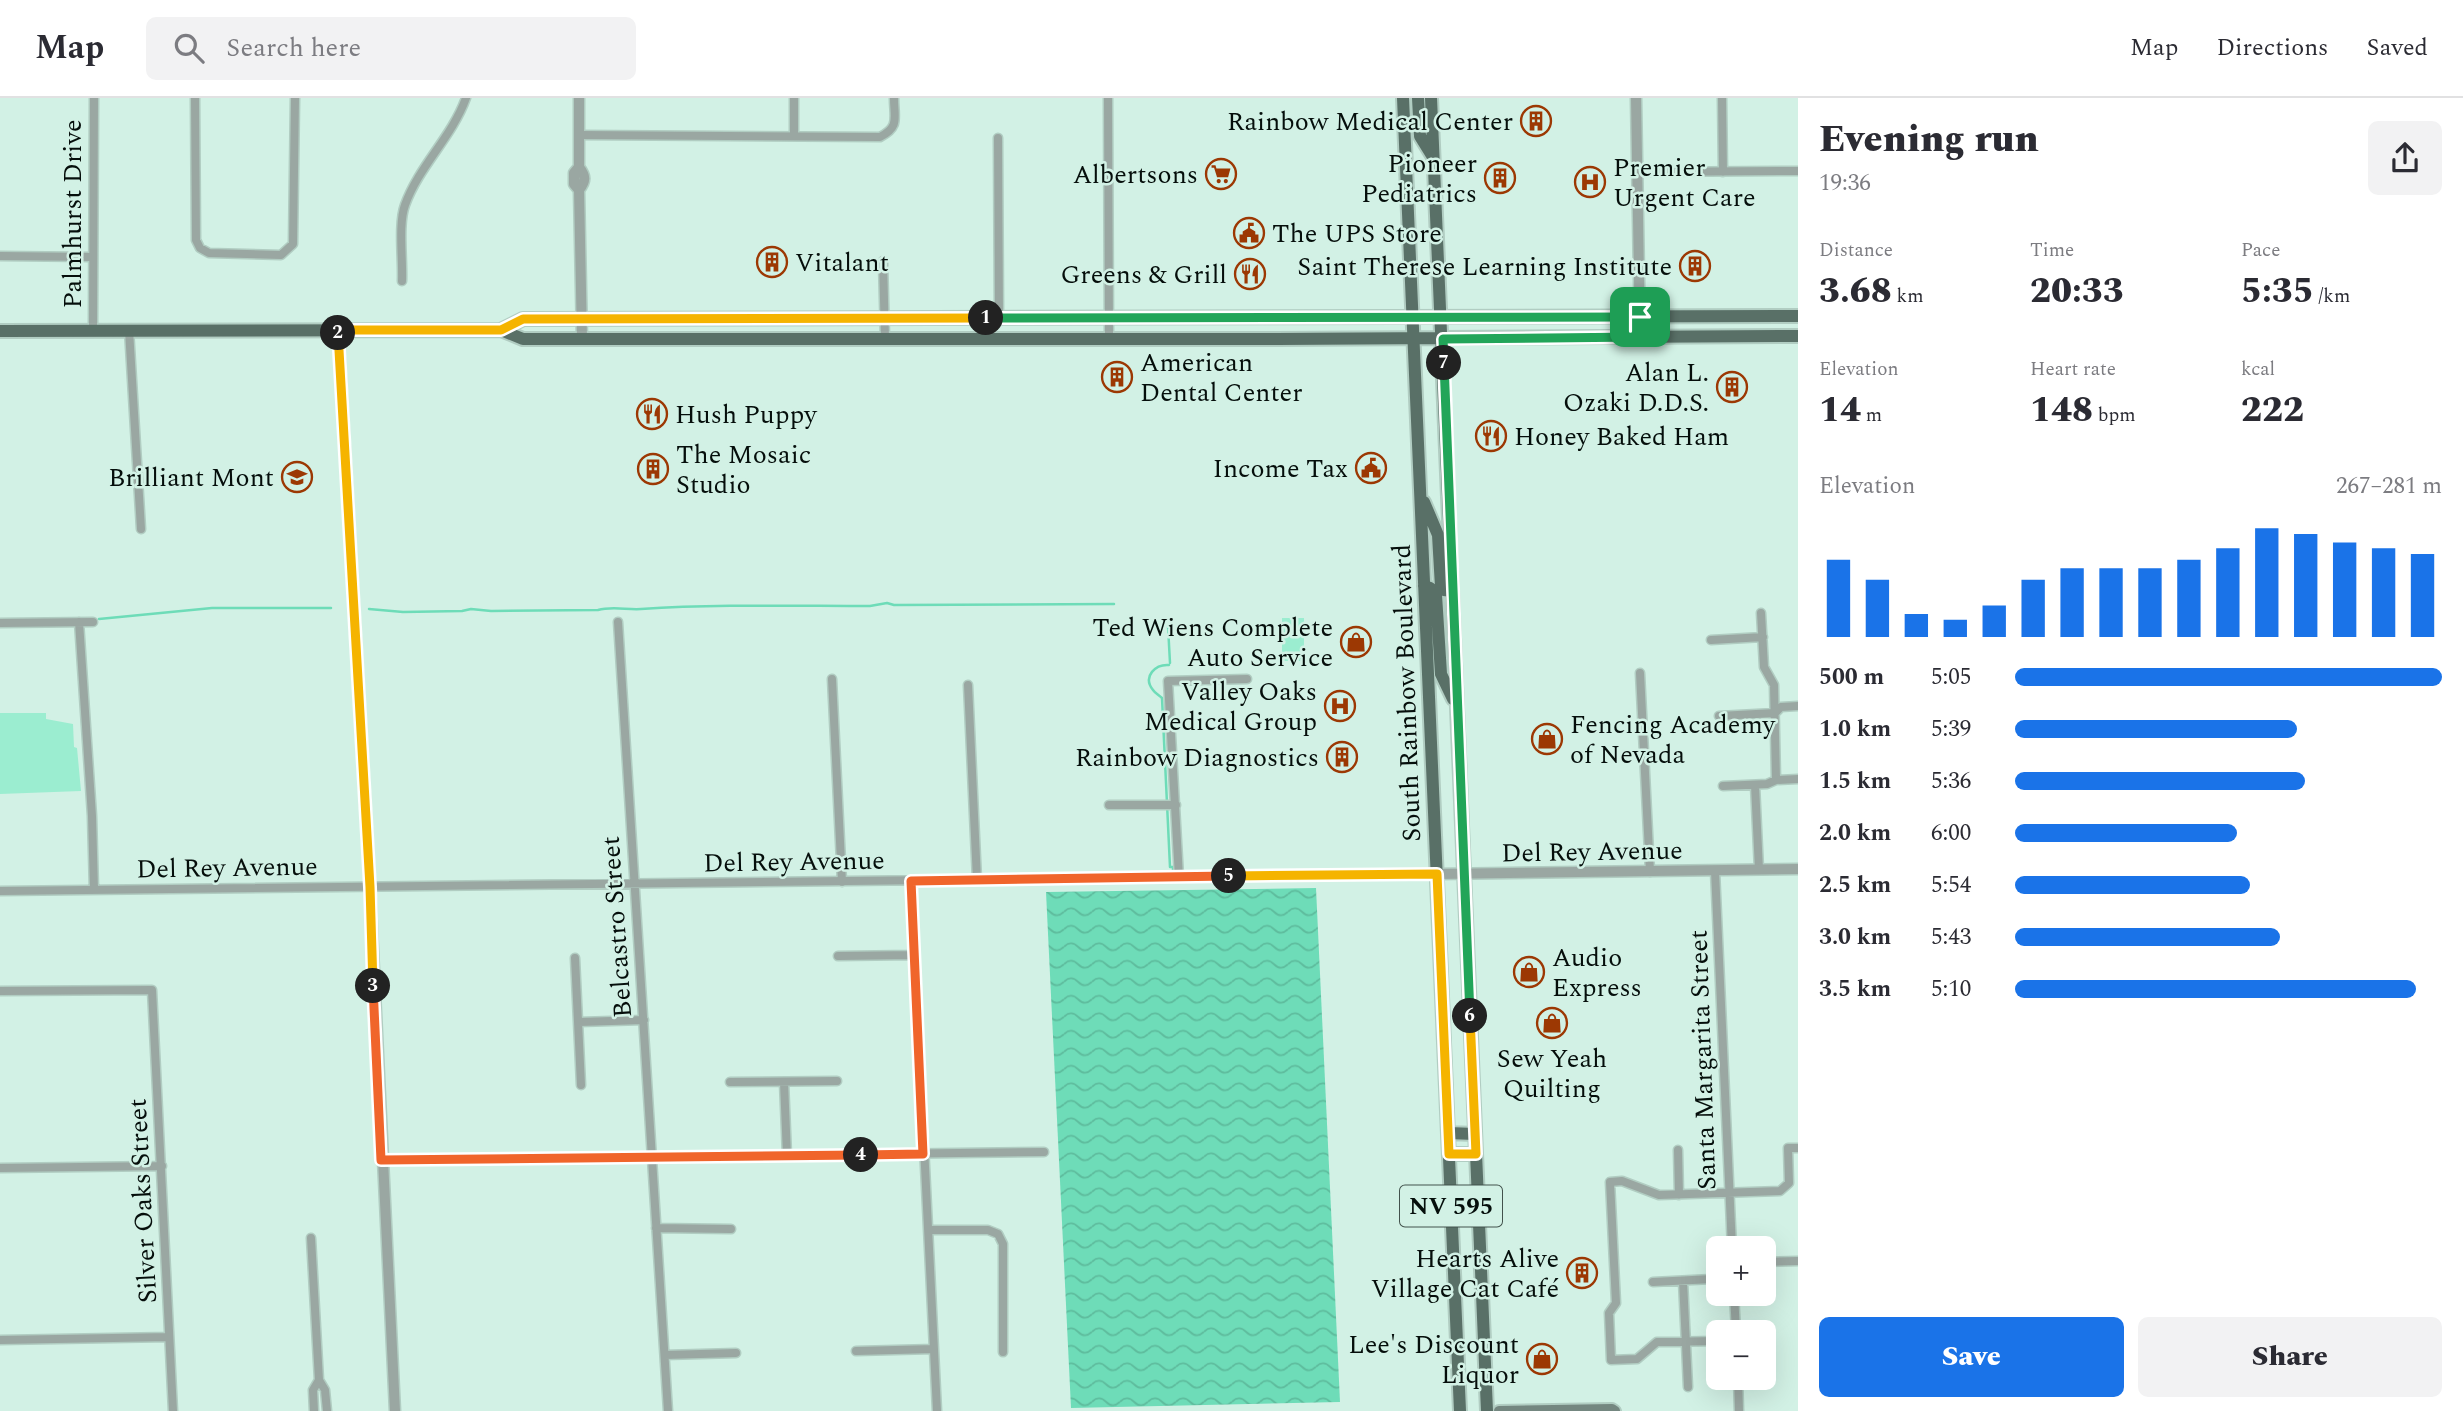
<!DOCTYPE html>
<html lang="en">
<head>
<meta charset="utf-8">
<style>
	body { margin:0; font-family:Spectral,serif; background:#f2f2f3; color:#2b2b33; height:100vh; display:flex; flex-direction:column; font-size:26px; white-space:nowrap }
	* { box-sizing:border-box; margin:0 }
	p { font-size:23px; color:#7c7c81 }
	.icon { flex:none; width:38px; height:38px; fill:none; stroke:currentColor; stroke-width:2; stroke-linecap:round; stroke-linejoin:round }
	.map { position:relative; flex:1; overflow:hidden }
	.panel { display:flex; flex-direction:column; background:#fff; width:665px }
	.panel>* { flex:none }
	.tools { position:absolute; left:1706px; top:1138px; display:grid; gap:14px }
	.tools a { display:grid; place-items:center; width:70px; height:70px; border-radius:10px; background:#fff; box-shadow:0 7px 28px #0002; font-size:35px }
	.pin { position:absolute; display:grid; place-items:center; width:60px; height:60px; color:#fff; margin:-30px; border-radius:14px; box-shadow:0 4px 10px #0006 }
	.km { position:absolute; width:35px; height:35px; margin:-18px; border-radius:50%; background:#222; color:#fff; font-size:19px; line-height:35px; text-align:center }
	.round { display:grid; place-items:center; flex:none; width:74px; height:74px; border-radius:10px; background:#f2f2f3 }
	.overview { display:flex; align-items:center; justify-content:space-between; height:119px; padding:0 21px }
	h1 { font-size:38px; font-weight:800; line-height:52px }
	.metrics { display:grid; grid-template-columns:repeat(3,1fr); gap:10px; height:119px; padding:7px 21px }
	.metrics div { display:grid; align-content:center }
	.metrics b { font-size:35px; font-weight:800 }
	.metrics small { font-size:19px; font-weight:400 }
	.metrics p { font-size:19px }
	.chart { height:196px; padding:14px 21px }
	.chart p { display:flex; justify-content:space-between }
	.chart svg { width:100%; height:126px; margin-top:7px; stroke:#1a73e8; stroke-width:6 }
	.action { display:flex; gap:14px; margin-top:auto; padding:14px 21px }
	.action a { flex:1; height:80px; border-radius:10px; background:#1a73e8; color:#fff; font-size:28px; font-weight:800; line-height:80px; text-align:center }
	.action a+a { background:#f2f2f3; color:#2b2b33 }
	ul { padding:0 21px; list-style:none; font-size:23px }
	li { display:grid; grid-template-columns:112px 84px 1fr; align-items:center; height:52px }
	li i { height:18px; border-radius:9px; background:#1a73e8 }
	header { display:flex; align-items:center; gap:42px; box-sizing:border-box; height:98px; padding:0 35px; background:#fff; border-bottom:2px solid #e1e1e2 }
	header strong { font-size:33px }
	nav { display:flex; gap:38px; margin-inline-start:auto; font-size:24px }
	.search { width:490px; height:63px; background:#f2f2f3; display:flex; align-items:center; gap:18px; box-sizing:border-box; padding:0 24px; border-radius:10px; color:#7c7c81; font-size:26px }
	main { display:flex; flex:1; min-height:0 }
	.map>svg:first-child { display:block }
</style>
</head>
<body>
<header>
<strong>Map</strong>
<div class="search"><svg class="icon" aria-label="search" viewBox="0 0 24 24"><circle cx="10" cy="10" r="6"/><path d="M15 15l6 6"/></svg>Search here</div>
<nav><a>Map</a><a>Directions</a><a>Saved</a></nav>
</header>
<main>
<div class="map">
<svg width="1798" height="1313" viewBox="0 0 1798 1313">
	<defs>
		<pattern id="water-waves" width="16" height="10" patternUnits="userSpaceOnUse" patternTransform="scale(1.75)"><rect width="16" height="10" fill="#6edcb8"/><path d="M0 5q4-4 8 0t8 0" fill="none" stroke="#5ebc9d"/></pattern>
	</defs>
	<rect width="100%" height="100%" fill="#d2f1e5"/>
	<path fill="#9bedd0" d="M1282,520H1304V563H1282Z
		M0,615H46V621L73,626L74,649L77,650L81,693L0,696Z"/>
	<path fill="url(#water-waves)" d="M1316,790L1340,1304L1071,1310L1046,794Z"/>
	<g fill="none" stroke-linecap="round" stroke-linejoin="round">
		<path stroke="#6edcb8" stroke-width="2.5" d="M369,511L403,514L462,513L471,511L491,513L598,512C612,508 627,512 641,511C717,506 794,508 870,508L887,505L894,507L1114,506
			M99,521L212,510H331
			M1168,528L1170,565
			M1169,567C1156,566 1142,578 1153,592C1155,595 1159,597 1162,600L1170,769H1173V773"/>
		<g stroke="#b1cdc2" stroke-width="11">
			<path id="minor" d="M195,0L196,142L200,150L209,155L281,157L293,146L295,0
				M1108,0L1109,240
				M1722,0L1723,74
				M579,37L880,39C900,29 894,20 894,0
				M794,37V0
				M998,40L999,221
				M1637,74L1798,73
				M0,158L93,159
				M883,163L885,240
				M402,183C403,162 398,126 405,107C419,68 452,39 466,0
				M93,232L94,0
				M129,232L141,431
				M1761,515L1764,569L1774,587L1776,682L1798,681
				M79,524L92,718L94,792
				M618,524L668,1313
				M0,525L93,524
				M1711,542L1763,539
				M1640,575L1650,774
				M832,581L842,784
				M968,587L977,782
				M1719,618L1775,615L1781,609L1798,608
				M1755,687L1759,772
				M1723,688L1767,686L1776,682
				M1109,707H1176
				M1715,773L1732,1150
				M1179,779L1168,583L1247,581
				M911,783L937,1313
				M0,793L1437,776
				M838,858L913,857
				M575,860L581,987
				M0,893L152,892L173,1313
				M579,924L644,922
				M730,984L837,983
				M784,984L787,1058
				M1678,1052L1679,1097
				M381,1062L1044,1054
				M0,1070L162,1068
				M656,1130L731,1131
				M929,1132H988L998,1136L1003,1146V1254
				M311,1140L319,1282L325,1292L327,1313
				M1764,1164L1798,1163
				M1683,1183L1688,1289
				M1653,1184L1712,1181
				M1734,1195L1736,1234
				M0,1242L169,1239
				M1718,1243L1657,1244L1637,1261L1611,1262L1609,1215L1616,1205L1610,1084L1622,1083L1659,1097L1780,1093L1789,1085L1788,1050H1798
				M856,1253L934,1251
				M665,1257L736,1255
				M1738,1279L1739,1313
				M314,1313L313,1292L319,1282"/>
		</g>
		<g stroke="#b1cdc2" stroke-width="13">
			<path id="tertiary" d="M1636,0L1640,239
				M579,69L574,75V86L579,92L582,241
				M579,92C586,83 586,78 579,69V0
				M338,232L370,789L395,1313
				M1437,776L1798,771"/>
		</g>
		<g stroke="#b1cdc2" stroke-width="14">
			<path id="secondary" d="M1499,1313L1612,1311L1615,1313"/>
		</g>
		<g stroke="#b1cdc2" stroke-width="16">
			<path id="primary" d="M1403,0L1460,1313
				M1418,0L1420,38L1433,59
				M1431,0L1487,1313
				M501,232L523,221L1798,218
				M0,233L501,232L523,241H1277L1798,238
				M1424,404L1438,437L1441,489L1444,492L1452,493
				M1424,488L1430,490L1436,497L1441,576L1453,601
				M1448,1035L1475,1036
				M1449,1056H1476"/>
		</g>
		<use href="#minor" stroke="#9aa7a2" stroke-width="8"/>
		<use href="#tertiary" stroke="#9aa7a2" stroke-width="10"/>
		<use href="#secondary" stroke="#748780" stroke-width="10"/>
		<use href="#primary" stroke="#597067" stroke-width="12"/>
	</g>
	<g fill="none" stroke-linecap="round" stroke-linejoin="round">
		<g stroke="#fff" stroke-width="14">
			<path id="split-1" d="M986,220L1640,219"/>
		</g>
		<g stroke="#fff" stroke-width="14">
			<path id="split-2" d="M338,235V232H501L523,221L986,220"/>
		</g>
		<g stroke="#fff" stroke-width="14">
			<path id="split-3" d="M338,235L370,789L373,888"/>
		</g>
		<g stroke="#fff" stroke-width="14">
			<path id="split-4" d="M373,888L381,1062L861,1057"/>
		</g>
		<g stroke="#fff" stroke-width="14">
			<path id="split-5" d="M861,1057L923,1056L911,783L1229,778"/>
		</g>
		<g stroke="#fff" stroke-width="14">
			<path id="split-6" d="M1229,778L1437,776L1449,1056H1476L1470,918"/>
		</g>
		<g stroke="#fff" stroke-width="14">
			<path id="split-7" d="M1444,265L1470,918"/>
		</g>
		<g stroke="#fff" stroke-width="14">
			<path id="split-8" d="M1444,265L1443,241L1640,239V219"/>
		</g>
		<use href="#split-1" stroke="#22a559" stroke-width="9"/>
		<use href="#split-2" stroke="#f5b400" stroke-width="9"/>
		<use href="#split-3" stroke="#f5b400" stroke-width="9"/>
		<use href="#split-4" stroke="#f0652b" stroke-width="9"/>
		<use href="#split-5" stroke="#f0652b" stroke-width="9"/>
		<use href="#split-6" stroke="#f5b400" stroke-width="9"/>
		<use href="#split-7" stroke="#22a559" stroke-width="9"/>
		<use href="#split-8" stroke="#22a559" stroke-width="9"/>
	</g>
	<defs>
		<g id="building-ring" transform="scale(1.575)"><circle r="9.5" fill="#d2f1e5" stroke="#9c3803" stroke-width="1.5"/><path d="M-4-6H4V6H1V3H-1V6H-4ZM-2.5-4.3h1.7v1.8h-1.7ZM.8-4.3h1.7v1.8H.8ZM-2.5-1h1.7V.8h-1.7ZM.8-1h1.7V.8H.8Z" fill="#9c3803"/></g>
		<g id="supermarket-ring" transform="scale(1.575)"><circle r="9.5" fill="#d2f1e5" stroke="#9c3803" stroke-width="1.5"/><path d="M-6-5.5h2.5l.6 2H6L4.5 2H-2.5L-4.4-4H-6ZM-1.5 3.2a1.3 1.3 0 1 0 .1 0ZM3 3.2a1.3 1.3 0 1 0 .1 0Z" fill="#9c3803"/></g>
		<g id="hospital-ring" transform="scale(1.575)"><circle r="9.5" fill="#d2f1e5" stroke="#9c3803" stroke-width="1.5"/><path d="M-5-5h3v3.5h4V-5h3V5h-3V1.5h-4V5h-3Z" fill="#9c3803"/></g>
		<g id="civic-ring" transform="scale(1.575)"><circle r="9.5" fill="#d2f1e5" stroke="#9c3803" stroke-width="1.5"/><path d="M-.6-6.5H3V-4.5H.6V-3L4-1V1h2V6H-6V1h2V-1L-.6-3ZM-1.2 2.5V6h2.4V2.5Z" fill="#9c3803"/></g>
		<g id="restaurant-ring" transform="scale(1.575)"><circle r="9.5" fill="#d2f1e5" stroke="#9c3803" stroke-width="1.5"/><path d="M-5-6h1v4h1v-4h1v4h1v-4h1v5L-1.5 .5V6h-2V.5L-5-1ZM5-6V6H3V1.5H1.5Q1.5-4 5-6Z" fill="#9c3803"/></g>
		<g id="school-ring" transform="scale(1.575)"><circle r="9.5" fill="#d2f1e5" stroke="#9c3803" stroke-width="1.5"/><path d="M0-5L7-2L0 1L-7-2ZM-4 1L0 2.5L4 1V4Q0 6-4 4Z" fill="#9c3803"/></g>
		<g id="shop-ring" transform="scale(1.575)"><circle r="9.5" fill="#d2f1e5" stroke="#9c3803" stroke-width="1.5"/><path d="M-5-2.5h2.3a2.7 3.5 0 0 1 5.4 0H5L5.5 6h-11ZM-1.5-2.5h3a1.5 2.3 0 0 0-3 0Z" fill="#9c3803"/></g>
	</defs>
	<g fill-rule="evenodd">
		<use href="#building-ring" x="1536" y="23"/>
		<use href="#supermarket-ring" x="1221" y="76"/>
		<use href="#building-ring" x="1500" y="80"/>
		<use href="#hospital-ring" x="1590" y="84"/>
		<use href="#civic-ring" x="1249" y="135"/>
		<use href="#building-ring" x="772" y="164"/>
		<use href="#building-ring" x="1695" y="168"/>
		<use href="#restaurant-ring" x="1250" y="176"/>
		<use href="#building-ring" x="1117" y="279"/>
		<use href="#building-ring" x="1732" y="289"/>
		<use href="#restaurant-ring" x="652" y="316"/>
		<use href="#restaurant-ring" x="1491" y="338"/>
		<use href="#civic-ring" x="1371" y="370"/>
		<use href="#building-ring" x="653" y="371"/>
		<use href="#school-ring" x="297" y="379"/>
		<use href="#shop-ring" x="1356" y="544"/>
		<use href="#hospital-ring" x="1340" y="608"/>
		<use href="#shop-ring" x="1547" y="641"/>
		<use href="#building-ring" x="1342" y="659"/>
		<use href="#shop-ring" x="1529" y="874"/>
		<use href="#shop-ring" x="1552" y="925"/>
		<use href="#building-ring" x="1582" y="1175"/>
		<use href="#shop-ring" x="1542" y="1261"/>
	</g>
	<g text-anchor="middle" stroke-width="5" stroke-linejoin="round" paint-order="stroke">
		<rect fill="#d2f1e5" stroke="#42524c" stroke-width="2" x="1400" y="1087.5" width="102" height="41" rx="5"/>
		<g font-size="24" font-weight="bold" fill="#050e0b">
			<text x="1451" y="1116">NV 595</text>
		</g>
		<g font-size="26" fill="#050e0b" stroke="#d2f1e5" text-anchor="end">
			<text x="1513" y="32">Rainbow Medical Center</text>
			<text x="1477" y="74">Pioneer<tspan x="1477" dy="30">Pediatrics</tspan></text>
			<text x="1613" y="78" text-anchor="start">Premier<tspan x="1613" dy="30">Urgent Care</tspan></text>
			<text x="1198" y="85">Albertsons</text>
			<text x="1272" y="144" text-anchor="start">The UPS Store</text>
			<text x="795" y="173" text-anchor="start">Vitalant</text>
			<text x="1672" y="177">Saint Therese Learning Institute</text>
			<text x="1227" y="185">Greens &amp; Grill</text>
			<text x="1140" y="273" text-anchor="start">American<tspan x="1140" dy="30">Dental Center</tspan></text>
			<text x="1709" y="283">Alan L.<tspan x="1709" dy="30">Ozaki D.D.S.</tspan></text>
			<text x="675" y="325" text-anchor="start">Hush Puppy</text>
			<text x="1514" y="347" text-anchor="start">Honey Baked Ham</text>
			<text x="676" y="365" text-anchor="start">The Mosaic<tspan x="676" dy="30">Studio</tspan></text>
			<text x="1348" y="379">Income Tax</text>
			<text x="274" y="388">Brilliant Mont</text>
			<text x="1333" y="538">Ted Wiens Complete<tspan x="1333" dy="30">Auto Service</tspan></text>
			<text x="1317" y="602">Valley Oaks<tspan x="1317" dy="30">Medical Group</tspan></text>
			<text x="1570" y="635" text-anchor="start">Fencing Academy<tspan x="1570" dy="30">of Nevada</tspan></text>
			<text x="1319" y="668">Rainbow Diagnostics</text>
			<text x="1552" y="868" text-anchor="start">Audio<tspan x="1552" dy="30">Express</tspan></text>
			<text x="1552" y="969" text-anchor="middle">Sew Yeah<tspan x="1552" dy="30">Quilting</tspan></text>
			<text x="1559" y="1169">Hearts Alive<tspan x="1559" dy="30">Village Cat Café</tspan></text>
			<text x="1519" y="1255">Lee's Discount<tspan x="1519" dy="30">Liquor</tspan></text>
		</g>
		<g font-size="26" fill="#050e0b" stroke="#d2f1e5">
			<text transform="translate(72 116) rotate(-90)" y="9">Palmhurst Drive</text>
			<text transform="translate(1406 595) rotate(-92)" y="9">South Rainbow Boulevard</text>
			<text transform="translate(1592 753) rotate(-1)" y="9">Del Rey Avenue</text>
			<text transform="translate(794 763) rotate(-1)" y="9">Del Rey Avenue</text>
			<text transform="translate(227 769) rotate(-1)" y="9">Del Rey Avenue</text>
			<text transform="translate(616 829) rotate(-94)" y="9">Belcastro Street</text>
			<text transform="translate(1702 962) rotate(-92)" y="9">Santa Margarita Street</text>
			<text transform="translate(142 1103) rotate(-93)" y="9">Silver Oaks Street</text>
		</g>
	</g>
</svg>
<div class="tools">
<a>+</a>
<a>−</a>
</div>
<div class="pin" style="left:1640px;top:219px;background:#1e9e55"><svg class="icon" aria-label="arrive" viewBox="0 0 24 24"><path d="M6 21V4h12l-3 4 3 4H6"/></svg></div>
<b class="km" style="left:986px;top:220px">1</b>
<b class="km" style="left:338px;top:235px">2</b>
<b class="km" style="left:373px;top:888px">3</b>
<b class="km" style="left:861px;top:1057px">4</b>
<b class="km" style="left:1229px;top:778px">5</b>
<b class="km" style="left:1470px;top:918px">6</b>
<b class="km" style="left:1444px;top:265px">7</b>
</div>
<section class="panel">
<div class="overview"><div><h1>Evening run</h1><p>19:36</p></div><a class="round"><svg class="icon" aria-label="share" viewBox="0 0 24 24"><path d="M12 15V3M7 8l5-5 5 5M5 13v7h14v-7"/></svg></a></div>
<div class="metrics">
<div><p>Distance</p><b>3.68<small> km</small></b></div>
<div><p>Time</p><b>20:33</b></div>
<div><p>Pace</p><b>5:35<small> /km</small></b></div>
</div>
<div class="metrics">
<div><p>Elevation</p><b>14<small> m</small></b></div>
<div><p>Heart rate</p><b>148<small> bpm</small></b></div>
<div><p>kcal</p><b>222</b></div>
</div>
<div class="chart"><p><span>Elevation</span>267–281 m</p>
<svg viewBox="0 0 160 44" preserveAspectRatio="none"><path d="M5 44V17M15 44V24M25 44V36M35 44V38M45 44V33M55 44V24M65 44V20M75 44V20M85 44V20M95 44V17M105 44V13M115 44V6M125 44V8M135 44V11M145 44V13M155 44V15"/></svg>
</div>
<ul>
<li><b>500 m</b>5:05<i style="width:100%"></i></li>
<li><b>1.0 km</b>5:39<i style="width:66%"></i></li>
<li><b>1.5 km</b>5:36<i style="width:68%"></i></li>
<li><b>2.0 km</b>6:00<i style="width:52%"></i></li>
<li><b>2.5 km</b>5:54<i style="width:55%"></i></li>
<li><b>3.0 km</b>5:43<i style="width:62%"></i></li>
<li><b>3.5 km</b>5:10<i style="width:94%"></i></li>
</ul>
<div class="action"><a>Save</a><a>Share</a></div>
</section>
</main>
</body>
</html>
